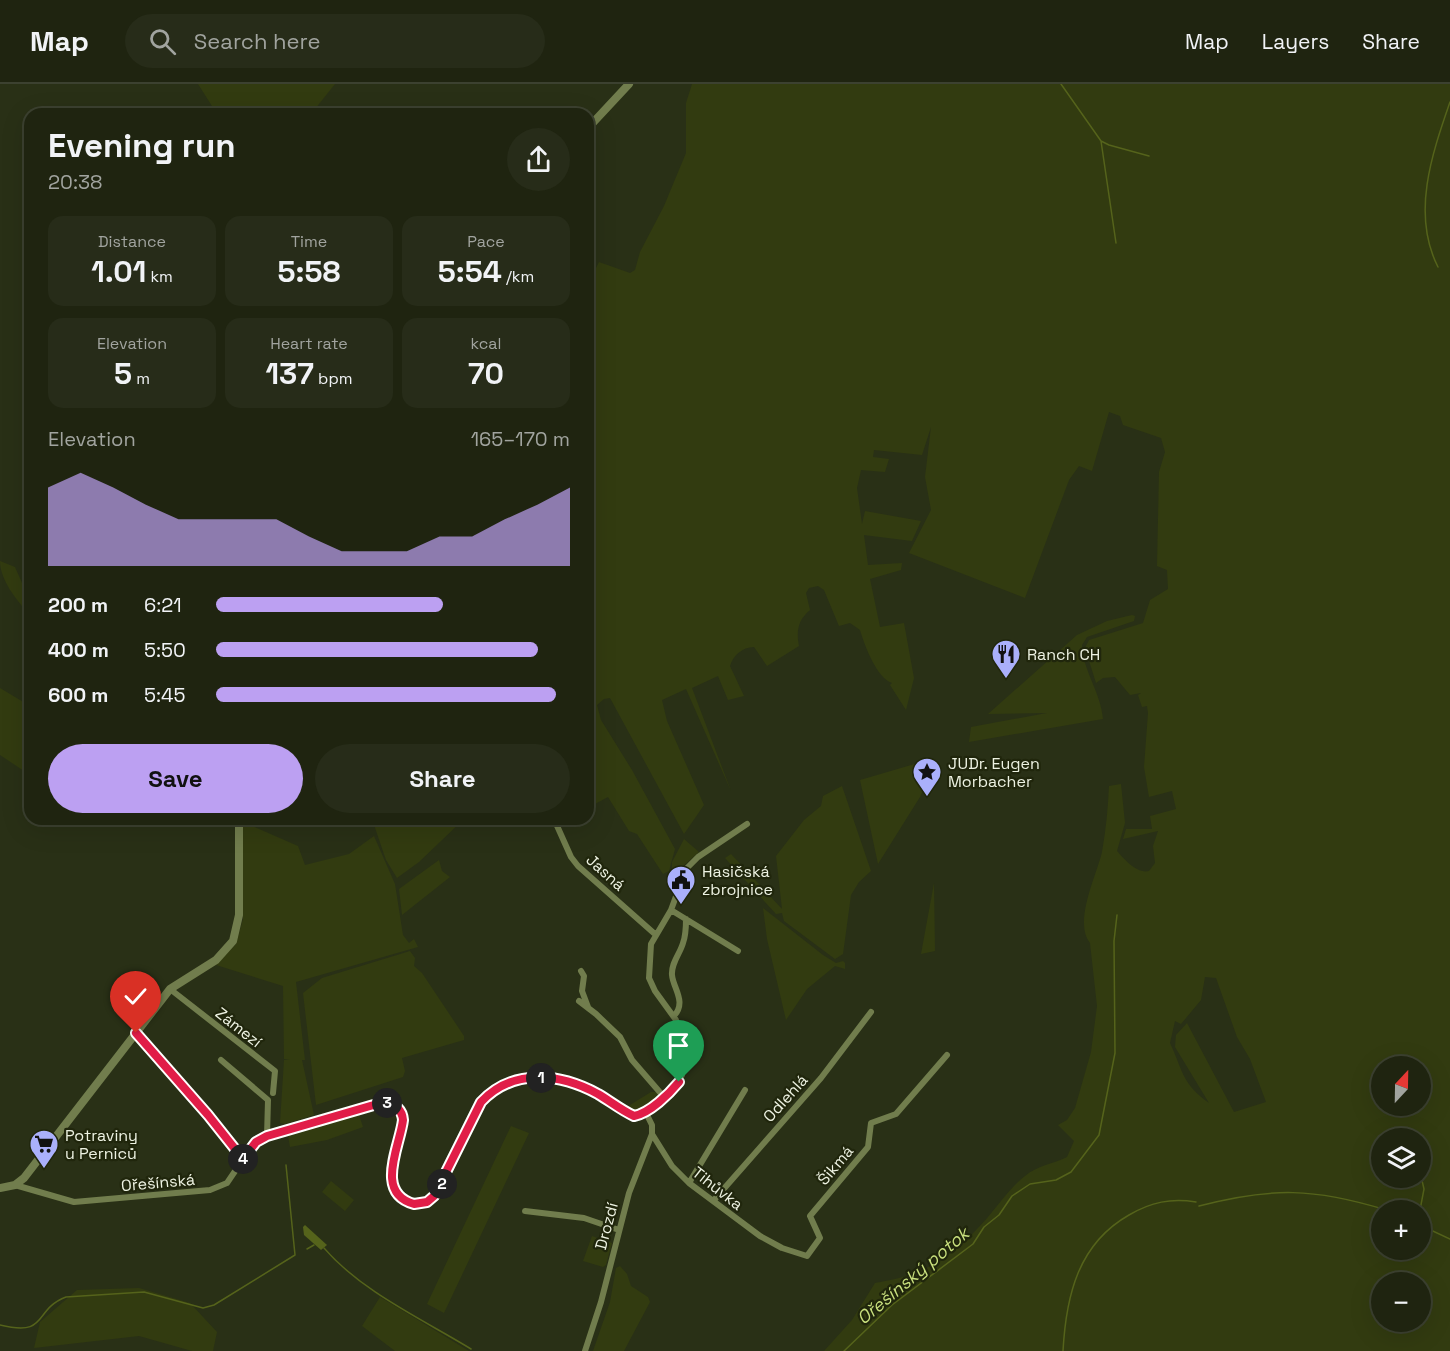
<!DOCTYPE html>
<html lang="en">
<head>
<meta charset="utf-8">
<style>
	body { margin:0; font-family:"Space Grotesk",sans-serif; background:#272c19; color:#f1f3f6; height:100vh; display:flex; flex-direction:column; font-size:22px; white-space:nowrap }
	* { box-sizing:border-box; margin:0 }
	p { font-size:20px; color:#a1a49f }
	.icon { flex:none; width:33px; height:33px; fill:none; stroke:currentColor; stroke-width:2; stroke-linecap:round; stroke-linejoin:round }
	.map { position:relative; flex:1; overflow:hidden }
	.sheet { position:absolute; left:24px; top:24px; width:570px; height:717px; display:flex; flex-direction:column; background:#1f2410; border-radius:18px; box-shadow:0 6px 24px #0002,0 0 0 2px #3c4130 }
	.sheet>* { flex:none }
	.needle { width:39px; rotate:22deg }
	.buttons { position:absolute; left:1371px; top:972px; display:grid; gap:12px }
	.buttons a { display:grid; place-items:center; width:60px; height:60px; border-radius:50%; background:#1f2410; box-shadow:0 6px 24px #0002,0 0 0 2px #3c4130; font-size:30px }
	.pin { position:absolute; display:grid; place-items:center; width:51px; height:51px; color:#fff; margin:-62px -26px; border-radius:50% 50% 50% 0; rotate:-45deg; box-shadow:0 0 6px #0007 }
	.pin .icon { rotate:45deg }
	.km { position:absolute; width:30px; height:30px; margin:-15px; border-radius:50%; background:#222; color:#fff; font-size:16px; line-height:30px; text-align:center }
	.round { display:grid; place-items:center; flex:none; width:63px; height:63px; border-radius:32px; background:#272c19 }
	.head { display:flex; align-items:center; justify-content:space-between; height:102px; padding:0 24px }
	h1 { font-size:33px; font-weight:700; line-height:45px }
	.stats { display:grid; grid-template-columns:repeat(3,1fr); gap:9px; height:102px; padding:6px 24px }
	.stats div { display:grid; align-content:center; border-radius:15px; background:#272c19; text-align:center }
	.stats b { font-size:30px; font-weight:700 }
	.stats small { font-size:16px; font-weight:400 }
	.stats p { font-size:16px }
	.chart { height:168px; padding:12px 24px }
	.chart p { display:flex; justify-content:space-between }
	.chart svg { width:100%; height:108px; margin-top:6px; fill:#bca0f2; opacity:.7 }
	.primary-button { display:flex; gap:12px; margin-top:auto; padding:12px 24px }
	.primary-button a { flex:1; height:69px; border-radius:36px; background:#bca0f2; color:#111; font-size:24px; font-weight:700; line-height:69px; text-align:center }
	.primary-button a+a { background:#272c19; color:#f1f3f6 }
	ul { padding:0 24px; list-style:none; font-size:20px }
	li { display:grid; grid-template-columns:96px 72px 1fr; align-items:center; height:45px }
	li i { height:15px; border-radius:8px; background:#bca0f2 }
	header { display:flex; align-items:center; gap:36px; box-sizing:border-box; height:84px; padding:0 30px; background:#1f2410; border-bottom:2px solid #3c4130 }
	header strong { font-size:28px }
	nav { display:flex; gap:33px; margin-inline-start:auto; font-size:21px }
	.search { width:420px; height:54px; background:#272c19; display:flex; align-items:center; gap:15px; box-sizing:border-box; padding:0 21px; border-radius:33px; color:#a1a49f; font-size:22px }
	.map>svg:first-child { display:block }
</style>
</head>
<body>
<header>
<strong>Map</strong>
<div class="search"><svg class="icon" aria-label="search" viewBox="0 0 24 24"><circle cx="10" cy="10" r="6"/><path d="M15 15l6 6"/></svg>Search here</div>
<nav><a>Map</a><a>Layers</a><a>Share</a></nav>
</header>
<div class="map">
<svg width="1450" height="1267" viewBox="0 0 1450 1267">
	<rect width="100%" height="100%" fill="#293016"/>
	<path fill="#323b10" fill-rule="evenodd" d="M198,0H335L311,30H217Z
		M692,0H1450V1267H824L852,1236L875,1199C926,1191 954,1172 988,1133C1000,1119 1011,1103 1025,1092C1038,1081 1053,1080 1067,1073L1074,1057L1058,1041L1067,1036L1075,1024L1091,968L1097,922L1090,859C1073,838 1097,790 1102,768C1106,745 1108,724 1109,702L1121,700L1125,739L1117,767C1125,776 1137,790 1149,787L1155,779L1153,762L1158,747L1123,755L1126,745H1152L1150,732L1176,725L1172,707L1149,713L1144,683L1148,629L1147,622L1142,623L1138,611L1141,609L1130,611L1115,593L1103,594L1096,599L1085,564L1089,556L1143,539L1150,516L1168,505L1167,486L1157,482L1159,388L1165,368L1161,354L1123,341L1120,332L1109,328L1092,387L1079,382L1069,396L1025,514L909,469L931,426L925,393L931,343L922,371L874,366L873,373L889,375L885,388L861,386L857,404L862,440L865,427L921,437L912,457L864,451L868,481L902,479L901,486L870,495L880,543L904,539L914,594L906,626L890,601L892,599C877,594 865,563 860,546L850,539L839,542L824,506L818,502L809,504L806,509L810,526C798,536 796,547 799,562L767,582L754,563C742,563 733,572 730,582L744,612L728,616L718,592L692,604L731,707L686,605L662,616L667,637L704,721L684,750L610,614L604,615L597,621L601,636L632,686L675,765L669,787L663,790L637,750L629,747L608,713L595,720L588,711V200L599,178L630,189L635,186L640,168L664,122L686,69V19ZM1205,893L1216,894L1237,953L1250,975L1266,1018L1234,1028L1187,939L1176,951L1175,963L1209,1019C1182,1000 1183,987 1170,959L1175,937L1181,940L1201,916ZM1382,982H1420V1022H1382ZM1420,1054V1094H1382V1054ZM1382,1126H1420V1166H1382ZM1382,1198H1420V1238H1382Z
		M0,477L15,483L30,517V531C17,517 0,496 0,477Z
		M1132,531L1135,532L1134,537L1087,553L1082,561C1083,587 1101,609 1103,635L969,658L971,643L1047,629L988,630L1077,551L1107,537Z
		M0,604L30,622V691L0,671Z
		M918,679L923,684L924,704L920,713L878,780L860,696Z
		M842,702L871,787L859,798L851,811L843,870L835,875L784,837L782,829L776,830L725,774L731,770L782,825L776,772L804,736L821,722L823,712Z
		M372,735H464L419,778L397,794L386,776Z
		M243,738L298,762L305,781L349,770L374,752L395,800L403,851L409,859L414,855L418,863L296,898L305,976H302L314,1031L285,1040L280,1039L284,976H290L284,975L283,902L216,881L236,860L243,835Z
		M684,755L699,768L682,783L676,794L672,791V778Z
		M439,776L442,787L450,793L402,831L399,805Z
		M934,799L935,867L921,870Z
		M763,824L823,871L836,879L843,877L845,879V885L835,882L807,905L786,936L767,855Z
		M410,867L415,874L414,882L422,889L464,952V956L402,974L405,987L403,993L316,1021L303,909L322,894Z
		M651,1008H657L658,1013L637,1028L629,1027L630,1021Z
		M359,1031L363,1043L327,1056L290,1063L288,1052Z
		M511,1042L529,1049L444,1229L427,1220Z
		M331,1097L354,1116L345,1127L322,1108Z
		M592,1152L612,1159L606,1181L603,1183L583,1177Z
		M620,1182L627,1190L631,1202L648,1213L650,1218L624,1267H593L610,1218L616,1184Z
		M139,1204L190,1219L217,1248L213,1267H192L139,1252L34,1264L40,1238L77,1206Z
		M380,1213L469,1267H395L362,1242Z"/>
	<path fill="#55631b" d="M305,1141L327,1161L321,1166L304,1151L303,1143Z"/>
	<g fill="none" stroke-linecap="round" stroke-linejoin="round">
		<path stroke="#55631b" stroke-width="1.5" d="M1061,0L1101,57L1116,159
			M1101,57L1109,61L1149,72
			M1438,183C1411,130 1432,70 1450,18
			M1199,1122C1271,1103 1315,1104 1386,1126
			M1420,1126L1424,1105L1420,1088
			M1420,1141L1450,1155
			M324,1164C362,1208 422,1235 471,1265
			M307,1165L314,1161
			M0,1241C50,1253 32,1226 66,1213L144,1208L203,1224L214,1221L295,1171L286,1081
			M844,1267L892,1221L973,1160L984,1143L999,1131L1012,1112L1030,1100L1056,1096L1071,1088L1099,1051L1115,969L1114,857L1117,831
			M1063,1267C1066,1212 1078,1160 1129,1131C1151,1118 1171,1114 1196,1118"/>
		<path stroke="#717d4d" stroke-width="6" d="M554,735L571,773L578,782L656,851
			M671,826L738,867
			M581,887L584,892L582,907L588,923
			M170,905L275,987L273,1009
			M579,917L596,930L620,953L632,976L664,1013
			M674,932C687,918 673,904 672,891C671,879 680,870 683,859C686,851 686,842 686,835
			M136,949L208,1031L243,1075
			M221,976L268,1016L267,1052
			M652,1050L672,1082L689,1099L760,1152L782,1164L807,1172L820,1154L810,1132L868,1063L871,1039L896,1030L947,971
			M689,1099L745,1006
			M15,1101L74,1118L210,1106L227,1099L250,1065L267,1052L384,1018L399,1025C416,1047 375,1083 402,1115C410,1121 419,1123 428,1117C448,1105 467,1041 481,1018C513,984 563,989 601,1012C612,1018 625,1032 638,1031L671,1008L682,991L676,936L655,907L649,894L651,860L671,826L686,785L698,773L747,740
			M714,1116L821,994L871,928
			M525,1127L584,1134L619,1146
			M585,1267L601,1218L629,1109L652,1050V1041L645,1027"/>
		<path stroke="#717d4d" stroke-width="8" d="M588,44L629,0
			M0,1104L15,1101L24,1094L170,905L216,876L233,857L239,831V735"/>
	</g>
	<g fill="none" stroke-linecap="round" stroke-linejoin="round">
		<g stroke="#fff" stroke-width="12">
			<path id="route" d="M136,949L208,1031L243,1075L256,1058L267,1052L384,1018C395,1020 402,1025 403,1036C400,1062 374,1109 414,1120L427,1118L434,1112L481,1018C513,984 559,989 598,1010C610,1017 621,1026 634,1032C650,1029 669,1010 679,998"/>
		</g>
		<use href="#route" stroke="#e11d48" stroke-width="8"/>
	</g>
	<defs>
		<g id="restaurant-pin" transform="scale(1.5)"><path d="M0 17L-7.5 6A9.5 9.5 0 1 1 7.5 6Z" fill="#aab0fb" stroke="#20260c"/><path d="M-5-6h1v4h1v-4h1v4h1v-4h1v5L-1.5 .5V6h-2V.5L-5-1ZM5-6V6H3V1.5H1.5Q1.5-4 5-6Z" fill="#111"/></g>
		<g id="sight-pin" transform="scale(1.5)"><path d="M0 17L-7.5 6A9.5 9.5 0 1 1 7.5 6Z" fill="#aab0fb" stroke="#20260c"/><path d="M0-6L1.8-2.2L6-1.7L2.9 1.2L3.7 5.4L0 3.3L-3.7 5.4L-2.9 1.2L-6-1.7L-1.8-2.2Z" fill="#111"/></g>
		<g id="civic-pin" transform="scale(1.5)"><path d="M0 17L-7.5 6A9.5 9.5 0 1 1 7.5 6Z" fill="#aab0fb" stroke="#20260c"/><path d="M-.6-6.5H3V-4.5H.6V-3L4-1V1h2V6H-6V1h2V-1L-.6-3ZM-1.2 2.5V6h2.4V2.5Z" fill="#111"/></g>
		<g id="supermarket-pin" transform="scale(1.5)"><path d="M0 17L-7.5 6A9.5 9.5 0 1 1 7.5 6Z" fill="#aab0fb" stroke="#20260c"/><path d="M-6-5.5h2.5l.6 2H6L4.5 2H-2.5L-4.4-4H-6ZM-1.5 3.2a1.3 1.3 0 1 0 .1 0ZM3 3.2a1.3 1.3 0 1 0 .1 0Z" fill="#111"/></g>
	</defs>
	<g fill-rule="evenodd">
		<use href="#restaurant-pin" x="1006" y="570"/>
		<use href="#sight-pin" x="927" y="688"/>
		<use href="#civic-pin" x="681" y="796"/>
		<use href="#supermarket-pin" x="44" y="1060"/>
	</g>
	<g text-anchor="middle" stroke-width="4.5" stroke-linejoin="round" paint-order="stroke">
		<g font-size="16" fill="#edf2e2" stroke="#20260c" text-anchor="start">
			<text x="1027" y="576">Ranch CH</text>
			<text x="948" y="685">JUDr. Eugen<tspan x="948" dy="18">Morbacher</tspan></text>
			<text x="702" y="793">Hasičská<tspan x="702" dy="18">zbrojnice</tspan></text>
			<text x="65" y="1057">Potraviny<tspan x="65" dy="18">u Perniců</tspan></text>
		</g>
		<g font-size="16" fill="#edf2e2" stroke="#20260c">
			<text transform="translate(606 788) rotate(42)" y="6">Jasná</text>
			<text transform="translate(239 943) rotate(38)" y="6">Zámezí</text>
			<text transform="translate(785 1014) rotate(-48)" y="6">Odlehlá</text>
			<text transform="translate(835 1081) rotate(-50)" y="6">Šikmá</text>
			<text transform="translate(158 1098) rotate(-5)" y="6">Ořešínská</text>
			<text transform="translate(718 1104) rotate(38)" y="6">Tihůvka</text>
			<text transform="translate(606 1142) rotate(-75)" y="6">Drozdí</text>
		</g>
		<g font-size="18" font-style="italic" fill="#c8df7d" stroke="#20260c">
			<text transform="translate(913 1192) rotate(-40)" y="6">Ořešínský potok</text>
		</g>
	</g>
</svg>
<div class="buttons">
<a><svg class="needle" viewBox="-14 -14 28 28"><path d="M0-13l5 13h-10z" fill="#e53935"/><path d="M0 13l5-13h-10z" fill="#a1a49f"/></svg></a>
<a><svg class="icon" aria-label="layers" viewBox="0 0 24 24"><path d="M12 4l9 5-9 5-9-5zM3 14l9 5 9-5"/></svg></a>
<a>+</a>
<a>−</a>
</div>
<div class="pin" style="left:679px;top:998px;background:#1e9e55"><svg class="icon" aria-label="arrive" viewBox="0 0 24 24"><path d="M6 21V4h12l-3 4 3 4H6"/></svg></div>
<div class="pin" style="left:136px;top:949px;background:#d93025"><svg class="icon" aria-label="check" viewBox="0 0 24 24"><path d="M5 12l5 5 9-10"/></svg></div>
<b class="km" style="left:541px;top:994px">1</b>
<b class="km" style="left:442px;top:1100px">2</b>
<b class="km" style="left:387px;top:1019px">3</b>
<b class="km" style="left:243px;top:1075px">4</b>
<section class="sheet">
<div class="head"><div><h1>Evening run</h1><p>20:38</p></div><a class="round"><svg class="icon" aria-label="share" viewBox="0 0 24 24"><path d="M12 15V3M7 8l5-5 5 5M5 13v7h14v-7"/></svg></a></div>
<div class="stats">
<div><p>Distance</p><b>1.01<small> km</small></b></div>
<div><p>Time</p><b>5:58</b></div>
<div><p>Pace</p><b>5:54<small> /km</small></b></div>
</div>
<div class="stats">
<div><p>Elevation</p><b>5<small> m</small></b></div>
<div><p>Heart rate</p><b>137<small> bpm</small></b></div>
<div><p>kcal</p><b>70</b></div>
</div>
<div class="chart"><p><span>Elevation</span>165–170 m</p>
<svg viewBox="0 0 160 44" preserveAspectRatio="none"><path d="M0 44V12L10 6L20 12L30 19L40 25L50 25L60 25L70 25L80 32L90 38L100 38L110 38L120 32L130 32L140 25L150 19L160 12V44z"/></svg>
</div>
<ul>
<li><b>200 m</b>6:21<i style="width:64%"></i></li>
<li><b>400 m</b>5:50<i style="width:91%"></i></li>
<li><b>600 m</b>5:45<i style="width:96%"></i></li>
</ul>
<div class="primary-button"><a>Save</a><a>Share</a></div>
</section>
</div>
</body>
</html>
